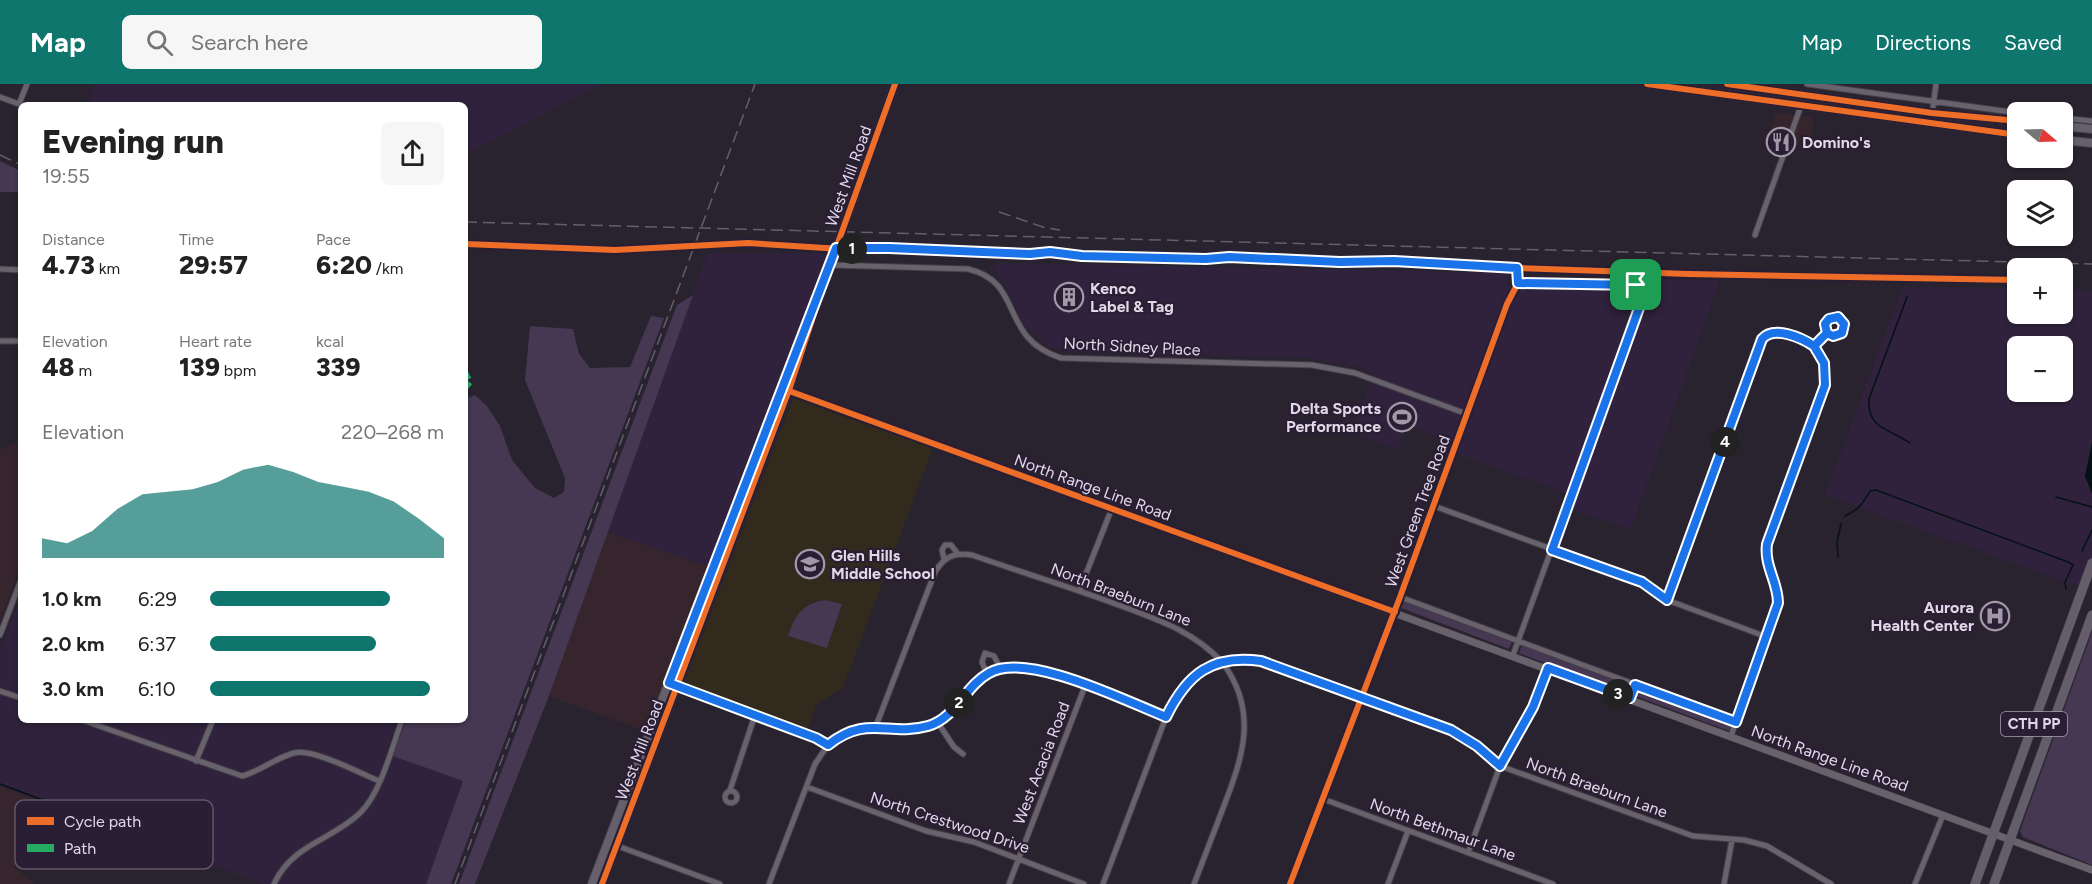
<!DOCTYPE html>
<html lang="en">
<head>
<meta charset="utf-8">
<style>
	body { margin:0; font-family:Figtree,sans-serif; background:#f6f6f6; color:#222; height:100vh; display:flex; flex-direction:column; font-size:22px; white-space:nowrap }
	* { box-sizing:border-box; margin:0 }
	p { font-size:20px; color:#767676 }
	.icon { flex:none; width:33px; height:33px; fill:none; stroke:currentColor; stroke-width:2; stroke-linecap:round; stroke-linejoin:round }
	.map { position:relative; flex:1; overflow:hidden }
	.details { position:absolute; left:18px; top:18px; width:450px; height:621px; display:flex; flex-direction:column; background:#fff; border-radius:9px; box-shadow:0 2px 4px #0004 }
	.details>* { flex:none }
	.needle { width:39px; rotate:109deg }
	.buttons { position:absolute; left:2007px; top:18px; display:grid; gap:12px }
	.buttons a { display:grid; place-items:center; width:66px; height:66px; border-radius:9px; background:#fff; box-shadow:0 2px 4px #0004; font-size:30px }
	.pin { position:absolute; display:grid; place-items:center; width:51px; height:51px; color:#fff; margin:-26px; border-radius:12px; box-shadow:0 3px 9px #0006 }
	.km { position:absolute; width:30px; height:30px; margin:-15px; border-radius:50%; background:#222; color:#fff; font-size:16px; line-height:30px; text-align:center }
	.round { display:grid; place-items:center; flex:none; width:63px; height:63px; border-radius:9px; background:#f6f6f6 }
	.head { display:flex; align-items:center; justify-content:space-between; height:102px; padding:0 24px }
	h1 { font-size:33px; font-weight:800; line-height:45px }
	.stats { display:grid; grid-template-columns:repeat(3,1fr); gap:9px; height:102px; padding:6px 24px }
	.stats div { display:grid; align-content:center }
	.stats b { font-size:26px; font-weight:800 }
	.stats small { font-size:16px; font-weight:400 }
	.stats p { font-size:16px }
	.chart { height:168px; padding:12px 24px }
	.chart p { display:flex; justify-content:space-between }
	.chart svg { width:100%; height:108px; margin-top:6px; fill:#0f766e; opacity:.7 }
	ul { padding:0 24px; list-style:none; font-size:20px }
	li { display:grid; grid-template-columns:96px 72px 1fr; align-items:center; height:45px }
	li i { height:15px; border-radius:8px; background:#0f766e }
	header { display:flex; align-items:center; gap:36px; box-sizing:border-box; height:84px; padding:0 30px; background:#0f766e; color:#fff }
	header strong { font-size:28px }
	nav { display:flex; gap:33px; margin-inline-start:auto; font-size:21px }
	.search { width:420px; height:54px; background:#f6f6f6; display:flex; align-items:center; gap:15px; box-sizing:border-box; padding:0 21px; border-radius:9px; color:#767676; font-size:22px }
	.map>svg:first-child { display:block }
</style>
</head>
<body>
<header>
<strong>Map</strong>
<div class="search"><svg class="icon" aria-label="search" viewBox="0 0 24 24"><circle cx="10" cy="10" r="6"/><path d="M15 15l6 6"/></svg>Search here</div>
<nav><a>Map</a><a>Directions</a><a>Saved</a></nav>
</header>
<div class="map">
<svg width="2092" height="800" viewBox="0 0 2092 800">
	<rect width="100%" height="100%" fill="#29232f"/>
	<path fill="#36252c" d="M1776,29L1814,33L1810,59L1794,54L1789,67L1765,59Z
		M21,357V480L0,536V366Z
		M607,448L709,483L647,648L549,612Z
		M0,702L39,716L15,783L34,800H0Z"/>
	<path fill="#30223c" fill-rule="evenodd" d="M95,0H602L465,71V21H87Z
		M818,169L828,172L709,483L607,448L707,170Z
		M998,179L1510,189L1507,201L1518,206L1523,202L1624,205L1636,208L1648,195L1720,196L1631,445L1571,425L1575,412L1457,370L1460,362L1407,340L1398,365L1352,349L1374,289L1357,283L1307,274L1071,268L1050,264L1023,240L1005,200L991,185Z
		M1903,203L2017,204L2018,230H2062L2063,205L2092,207V479L2083,504L1825,411ZM2018,262H2062V308H2018Z
		M21,511V636H398L385,669L463,697L426,800H264L0,702V567Z"/>
	<path fill="#312a1d" d="M793,314L933,364L843,604L817,620L807,646L694,603L685,597Z"/>
	<path fill="#463752" d="M0,77L21,87V108H0Z
		M693,211L549,612L475,800H459L677,221Z
		M651,232L664,234L451,800H426L463,697L393,672L406,636H465V315L475,311L487,322L500,342L512,376L535,404L554,414L564,408L565,394L525,296L530,242L573,245L579,270L590,284L630,283Z
		M825,516L842,520L827,564L788,552C795,531 803,519 825,516Z
		M1404,517L1512,558L1509,565L1401,524Z
		M2092,548V781L2023,753L2020,747Z
		M1522,561L1631,602L1628,610L1519,569Z
		M1637,604L1732,639L1729,647L1635,612Z"/>
	<path fill="#041115" d="M2092,358V410L2085,392Z"/>
	<g fill="none" stroke-linecap="round" stroke-linejoin="round">
		<path stroke="#041115" stroke-width="1.5" d="M1907,213L1869,315C1867,345 1888,344 1910,359
			M2056,413L2092,423
			M1845,432C1859,425 1862,421 1870,407L1876,406L2068,478L2073,481L2065,498L2066,505
			M2082,467L2092,446
			M1838,473L1837,458L1841,440
			M0,700L149,756"/>
		<g stroke="#433e48" stroke-width="7">
			<path id="minor" d="M1807,0L2018,29
				M0,13L19,20L27,0
				M1932,31L1936,0
				M2062,34L2092,37
				M1755,151L1802,19
				M830,181L968,185C1025,198 998,254 1061,274L1312,281L1355,289L1467,330
				M0,185L21,186
				M1825 243a10 10 0 1 1 20 0a10 10 0 1 1-20 0Z
				M0,257H21
				M1814,262L1827,249
				M1434,422L1642,498L1667,516L1767,553
				M944,475L942,466L945,461H951L958,470
				M1080,505L1112,424
				M1400,513L1736,638
				M1667,516L1762,255C1767,249 1771,250 1779,250C1807,252 1831,270 1825,301L1767,460C1764,482 1778,498 1778,519L1731,652
				M1395,528L1514,203L1524,197L1638,201L1644,207L1643,213L1513,571
				M0,551L21,496
				M987,590L982,578L985,569L994,572L1000,584
				M676,602L816,654L828,661
				M0,607L21,614
				M1630,614L1635,601
				M82,636L242,692C261,687 275,674 294,669C312,664 360,689 379,697
				M938,639L954,663L963,670
				M876,642L935,488C944,473 954,468 972,471C1023,489 1074,504 1124,523C1161,537 1194,548 1222,578L1253,576L1268,579L1443,643L1467,655L1500,682L1693,752L1744,756L1767,762L1831,800
				M196,677L213,636
				M807,703L926,747L974,758L1084,800
				M730,706L755,631
				M725 713a6 6 0 1 1 12 0a6 6 0 1 1-12 0Z
				M1323,715L1553,800
				M615,761L720,800
				M1468,769L1500,682L1533,623L1548,584
				M274,800C292,760 333,756 361,728C381,708 392,663 402,636
				M769,800L815,680L828,661L845,650L862,644L876,642L911,645L938,639L987,590L1000,584H1039L1166,633
				M1009,800L1085,602
				M1103,800L1166,633C1179,607 1193,585 1222,578C1260,628 1242,675 1222,727C1213,751 1203,776 1194,800
				M1388,800L1408,747
				M1724,800L1732,756
				M1915,800L1943,731"/>
		</g>
		<g stroke="#433e48" stroke-width="8">
			<path id="tertiary" d="M786,305L2092,786
				M1290,800L1395,528"/>
		</g>
		<g stroke="#433e48" stroke-width="10">
			<path id="secondary" d="M1647,0L2018,51
				M1727,0L1932,29L2018,37
				M2062,42L2092,45
				M2062,56L2092,59
				M592,800L812,223
				M602,800L789,306L830,181L895,0"/>
		</g>
		<g stroke="#433e48" stroke-width="10">
			<path id="primary" d="M1975,800L2092,479
				M1994,800L2092,531"/>
		</g>
		<use href="#minor" stroke="#67626c" stroke-width="5"/>
		<use href="#tertiary" stroke="#67626c" stroke-width="7"/>
		<use href="#secondary" stroke="#65606b" stroke-width="8"/>
		<use href="#primary" stroke="#645e6a" stroke-width="9"/>
		<path stroke="#645f69" stroke-width="1.5" stroke-dasharray="12 6" stroke-linecap="butt" d="M0,71L21,81
			M999,128L1046,144L1060,146
			M465,138L2092,180
			M455,800L755,0"/>
		<path stroke="#26ab63" stroke-width="4.5" stroke-dasharray="9 4.5" stroke-linecap="butt" d="M465,287L471,298L465,305"/>
		<g stroke="#2a1e34" stroke-width="10">
			<path id="cycleway" d="M1647,0L2018,51
				M1727,0L1932,29L2018,37
				M465,160L615,166L748,159L841,165L889,164L967,169L1050,168L1082,172L1206,175L1229,173L1340,178L1394,177L1517,184L1688,190L2018,196
				M1518,199L1633,200L1643,205
				M781,304L1395,528
				M602,800L789,306L830,181L895,0
				M1290,800L1400,513L1507,220L1518,199"/>
		</g>
		<use href="#cycleway" stroke="#ee6e29" stroke-width="6"/>
	</g>
	<g fill="none" stroke-linecap="round" stroke-linejoin="round">
		<g stroke="#fff" stroke-width="12">
			<path id="route" d="M1636,201L1518,199L1517,184L1394,177L1340,178L1229,173L1206,175L1082,172L1050,168L1030,170L889,164H836L669,599L816,654L828,661C867,630 888,653 928,642C956,634 965,602 989,589C1026,567 1126,617 1166,633C1187,590 1212,570 1261,577L1451,646L1477,662L1500,682L1533,623L1548,584L1630,614L1635,601L1736,638L1778,519C1778,498 1764,482 1767,460L1825,301L1824,279L1814,262L1827,249L1825,240L1829,235L1838,233L1844,240L1842,249L1833,252L1827,249L1814,262C1802,254 1774,241 1762,255L1667,516L1642,498L1552,466L1643,213V205L1636,201"/>
		</g>
		<use href="#route" stroke="#1a73e8" stroke-width="8"/>
	</g>
	<defs>
		<g id="restaurant-ring" transform="scale(1.5)"><circle r="9.5" fill="#2a1e34" stroke="#a099a7" stroke-width="1.5"/><path d="M-5-6h1v4h1v-4h1v4h1v-4h1v5L-1.5 .5V6h-2V.5L-5-1ZM5-6V6H3V1.5H1.5Q1.5-4 5-6Z" fill="#a099a7"/></g>
		<g id="building-ring" transform="scale(1.5)"><circle r="9.5" fill="#2a1e34" stroke="#a099a7" stroke-width="1.5"/><path d="M-4-6H4V6H1V3H-1V6H-4ZM-2.5-4.3h1.7v1.8h-1.7ZM.8-4.3h1.7v1.8H.8ZM-2.5-1h1.7V.8h-1.7ZM.8-1h1.7V.8H.8Z" fill="#a099a7"/></g>
		<g id="stadium-ring" transform="scale(1.5)"><circle r="9.5" fill="#2a1e34" stroke="#a099a7" stroke-width="1.5"/><path d="M0-5a6.5 5 0 1 0 0 10a6.5 5 0 1 0 0-10ZM-3.5-1.8h7v3.6h-7Z" fill="#a099a7"/></g>
		<g id="school-ring" transform="scale(1.5)"><circle r="9.5" fill="#2a1e34" stroke="#a099a7" stroke-width="1.5"/><path d="M0-5L7-2L0 1L-7-2ZM-4 1L0 2.5L4 1V4Q0 6-4 4Z" fill="#a099a7"/></g>
		<g id="hospital-ring" transform="scale(1.5)"><circle r="9.5" fill="#2a1e34" stroke="#a099a7" stroke-width="1.5"/><path d="M-5-5h3v3.5h4V-5h3V5h-3V1.5h-4V5h-3Z" fill="#a099a7"/></g>
	</defs>
	<g fill-rule="evenodd">
		<use href="#restaurant-ring" x="1781" y="58"/>
		<use href="#building-ring" x="1069" y="213"/>
		<use href="#stadium-ring" x="1402" y="333"/>
		<use href="#school-ring" x="810" y="480"/>
		<use href="#hospital-ring" x="1995" y="532"/>
	</g>
	<g text-anchor="middle" stroke-width="4.5" stroke-linejoin="round" paint-order="stroke">
		<rect fill="#2a1e34" stroke="#a9a0b1" stroke-width="1.5" x="2001" y="628" width="66" height="24" rx="4.5"/>
		<g font-size="15" font-weight="bold" fill="#e0d8e7">
			<text x="2034" y="645">CTH PP</text>
		</g>
		<g font-size="16" font-weight="bold" fill="#e0d8e7" stroke="#2a1e34" text-anchor="start">
			<text x="1802" y="64">Domino's</text>
			<text x="1090" y="210">Kenco<tspan x="1090" dy="18">Label &amp; Tag</tspan></text>
			<text x="1381" y="330" text-anchor="end">Delta Sports<tspan x="1381" dy="18">Performance</tspan></text>
			<text x="831" y="477">Glen Hills<tspan x="831" dy="18">Middle School</tspan></text>
			<text x="1974" y="529" text-anchor="end">Aurora<tspan x="1974" dy="18">Health Center</tspan></text>
		</g>
		<g font-size="16" fill="#e0d8e7" stroke="#2a1e34">
			<text transform="translate(848 92) rotate(-70)" y="6">West Mill Road</text>
			<text transform="translate(1132 262) rotate(3)" y="6">North Sidney Place</text>
			<text transform="translate(1093 403) rotate(20)" y="6">North Range Line Road</text>
			<text transform="translate(1417 427) rotate(-70)" y="6">West Green Tree Road</text>
			<text transform="translate(1121 510) rotate(21)" y="6">North Braeburn Lane</text>
			<text transform="translate(639 666) rotate(-69)" y="6">West Mill Road</text>
			<text transform="translate(1830 674) rotate(20)" y="6">North Range Line Road</text>
			<text transform="translate(1041 679) rotate(-69)" y="6">West Acacia Road</text>
			<text transform="translate(1597 703) rotate(20)" y="6">North Braeburn Lane</text>
			<text transform="translate(950 738) rotate(18)" y="6">North Crestwood Drive</text>
			<text transform="translate(1443 745) rotate(20)" y="6">North Bethmaur Lane</text>
		</g>
	</g>
	<rect x="15" y="716" width="198" height="69" rx="9" fill="#2a1e34" stroke="#61566a" stroke-width="1.5"/>
	<rect x="27" y="733" width="27" height="8" fill="#ee6e29"/>
	<rect x="27" y="760" width="27" height="8" fill="#26ab63"/>
	<g font-size="16" fill="#e0d8e7">
		<text x="64" y="743">Cycle path</text>
		<text x="64" y="770">Path</text>
	</g>
</svg>
<div class="buttons">
<a><svg class="needle" viewBox="-14 -14 28 28"><path d="M0-13l5 13h-10z" fill="#e53935"/><path d="M0 13l5-13h-10z" fill="#767676"/></svg></a>
<a><svg class="icon" aria-label="layers" viewBox="0 0 24 24"><path d="M12 4l9 5-9 5-9-5zM3 14l9 5 9-5"/></svg></a>
<a>+</a>
<a>−</a>
</div>
<div class="pin" style="left:1636px;top:201px;background:#1e9e55"><svg class="icon" aria-label="arrive" viewBox="0 0 24 24"><path d="M6 21V4h12l-3 4 3 4H6"/></svg></div>
<b class="km" style="left:852px;top:165px">1</b>
<b class="km" style="left:959px;top:619px">2</b>
<b class="km" style="left:1618px;top:610px">3</b>
<b class="km" style="left:1725px;top:358px">4</b>
<section class="details">
<div class="head"><div><h1>Evening run</h1><p>19:55</p></div><a class="round"><svg class="icon" aria-label="share" viewBox="0 0 24 24"><path d="M12 15V3M7 8l5-5 5 5M5 13v7h14v-7"/></svg></a></div>
<div class="stats">
<div><p>Distance</p><b>4.73<small> km</small></b></div>
<div><p>Time</p><b>29:57</b></div>
<div><p>Pace</p><b>6:20<small> /km</small></b></div>
</div>
<div class="stats">
<div><p>Elevation</p><b>48<small> m</small></b></div>
<div><p>Heart rate</p><b>139<small> bpm</small></b></div>
<div><p>kcal</p><b>339</b></div>
</div>
<div class="chart"><p><span>Elevation</span>220–268 m</p>
<svg viewBox="0 0 160 44" preserveAspectRatio="none"><path d="M0 44V36L10 38L20 33L30 24L40 18L50 17L60 16L70 13L80 8L90 6L100 9L110 13L120 15L130 17L140 21L150 28L160 36V44z"/></svg>
</div>
<ul>
<li><b>1.0 km</b>6:29<i style="width:77%"></i></li>
<li><b>2.0 km</b>6:37<i style="width:71%"></i></li>
<li><b>3.0 km</b>6:10<i style="width:94%"></i></li>
</ul>
</section>
</div>
</body>
</html>
